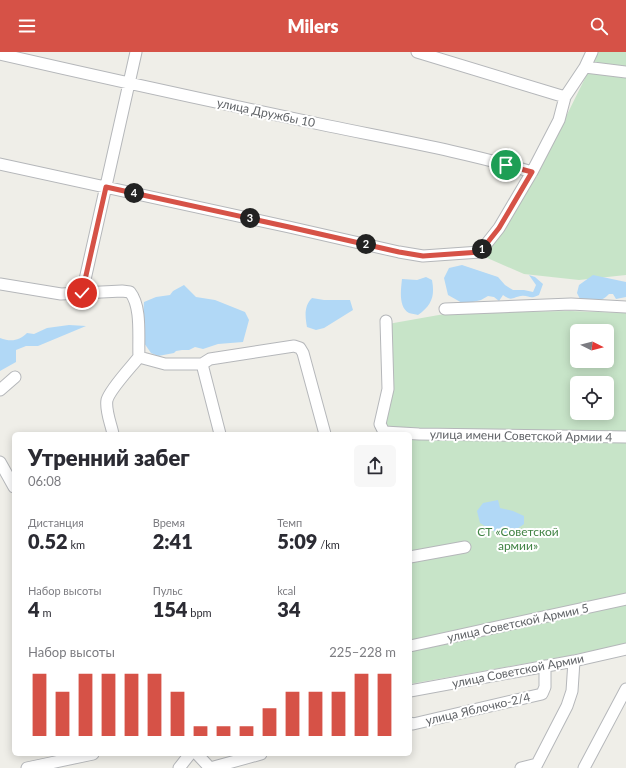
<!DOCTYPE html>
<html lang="ru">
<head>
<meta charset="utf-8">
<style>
	body { margin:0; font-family:Lato,sans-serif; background:#f7f7f7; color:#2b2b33; height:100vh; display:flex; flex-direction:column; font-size:15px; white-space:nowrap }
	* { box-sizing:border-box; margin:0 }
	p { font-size:13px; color:#7c7c81 }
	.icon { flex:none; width:22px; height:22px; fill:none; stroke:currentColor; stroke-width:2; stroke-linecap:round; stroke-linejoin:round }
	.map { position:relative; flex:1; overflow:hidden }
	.side { position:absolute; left:12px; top:380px; width:400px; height:324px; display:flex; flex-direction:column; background:#fff; border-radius:6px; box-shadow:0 2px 10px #0003 }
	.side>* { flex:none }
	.needle { width:26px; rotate:96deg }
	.controls { position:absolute; left:570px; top:272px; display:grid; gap:8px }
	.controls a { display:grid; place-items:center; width:44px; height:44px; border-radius:6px; background:#fff; box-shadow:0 2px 10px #0003; font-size:20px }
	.pin { position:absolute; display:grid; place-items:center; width:34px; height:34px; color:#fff; margin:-17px; border:2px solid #fff; border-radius:50%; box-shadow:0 1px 4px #0007 }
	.km { position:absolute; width:20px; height:20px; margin:-10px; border-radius:50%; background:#222; color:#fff; font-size:11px; line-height:20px; text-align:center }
	.round { display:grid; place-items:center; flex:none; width:42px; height:42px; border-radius:6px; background:#f7f7f7 }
	.overview { display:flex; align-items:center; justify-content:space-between; height:68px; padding:0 16px }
	h1 { font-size:22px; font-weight:800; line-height:30px }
	.figures { display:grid; grid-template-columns:repeat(3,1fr); gap:6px; height:68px; padding:4px 16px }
	.figures div { display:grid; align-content:center }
	.figures b { font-size:20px; font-weight:800 }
	.figures small { font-size:11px; font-weight:400 }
	.figures p { font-size:11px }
	.chart { height:112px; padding:8px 16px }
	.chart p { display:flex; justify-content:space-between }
	.chart svg { width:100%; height:72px; margin-top:4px; stroke:#d65247; stroke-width:6 }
	header { display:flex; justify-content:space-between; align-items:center; height:52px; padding:0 16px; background:#d65247; color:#fff; font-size:18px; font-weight:800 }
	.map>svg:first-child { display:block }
</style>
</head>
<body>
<header><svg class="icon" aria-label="menu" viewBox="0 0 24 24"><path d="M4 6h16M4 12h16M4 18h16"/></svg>Milers<svg class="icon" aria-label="search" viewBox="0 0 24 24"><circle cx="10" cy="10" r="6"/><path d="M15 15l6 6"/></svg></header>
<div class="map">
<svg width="626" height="716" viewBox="0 0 626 716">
	<rect width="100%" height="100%" fill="#efeee8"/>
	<path fill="#c7e4c8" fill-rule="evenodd" d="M598,0H626V223L579,228L524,222L485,205L541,115Z
		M570,259L626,261V592L562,605L410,632V382L385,375L388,272L450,261ZM577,279H607V309H577ZM577,331H607V361H577Z"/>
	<path fill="#b1d8f6" d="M462,213L498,225L505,233L513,238H524L533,240L536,233L529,223L535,225L543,232L539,243C529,248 530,243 521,244C513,245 512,250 503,243L499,249L494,245L488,244L481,248L464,252L448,243L444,226L449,216Z
		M593,223L626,230V245L616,247L613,242H609C599,252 593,250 581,249L577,241L579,233Z
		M426,225L432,228C435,244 432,253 418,263C416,262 411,262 409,261C398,255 401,237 402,227L417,228Z
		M184,233L196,245L215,248L245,260L249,268L243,290L218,292L203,297L195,295L189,298H182L176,299L174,301L158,304L151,301L144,291L142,278L144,250L156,245L170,243L173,239Z
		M312,246L324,248H350L353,258L324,276L316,278L307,275C305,264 304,254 312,246Z
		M69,273L86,274L38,294H26L16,298V310L0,319V286C11,290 19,289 27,281L34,282L47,276Z
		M498,448L500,456L513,459L524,464V472L510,482L493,479L480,471L477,459L483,451Z"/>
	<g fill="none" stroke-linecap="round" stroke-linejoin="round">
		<g stroke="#b5b7ba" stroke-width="13">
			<path id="minor" d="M417,0L565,45
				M0,2C109,27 219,51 329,74C397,88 466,100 532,120
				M585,15L626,20
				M0,112L289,175L399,200L423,204L480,200L499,176L532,120L559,68L565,45L585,15L592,0
				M0,232L61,242L122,239L130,240C142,255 138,285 139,305
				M82,241L136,0
				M445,257L571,252L626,255
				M386,269L388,337L380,372L384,380L419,382L626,385
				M139,305L165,312H202
				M202,312L210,307L294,294L300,296L303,301L325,382
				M202,312L220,382
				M0,338L15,325
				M113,382C111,372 105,358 107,348C110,337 132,314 139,305
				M0,410L14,435
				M410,505L465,495
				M410,594L626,547
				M410,639L574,609L626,597
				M410,671L413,672L542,642L545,635V614
				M197,702L210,716
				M27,716L93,702
				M179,716L190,702
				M210,716L261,702
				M521,716L537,712
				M535,716L567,654L572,639L574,609
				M584,716L626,637"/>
		</g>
		<use href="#minor" stroke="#fff" stroke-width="11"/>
	</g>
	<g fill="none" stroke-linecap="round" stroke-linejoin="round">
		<g stroke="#fff" stroke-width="8">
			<path id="route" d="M82,241L106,135L289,175L399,200L423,204L480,200L499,176L532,120L506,113"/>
		</g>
		<use href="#route" stroke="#d65247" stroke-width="5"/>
	</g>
	<g text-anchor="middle" stroke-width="4" stroke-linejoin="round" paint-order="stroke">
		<g font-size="12" fill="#5f6266" stroke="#fff">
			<text transform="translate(266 61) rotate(12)" y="4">улица Дружбы 10</text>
			<text transform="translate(521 384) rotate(1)" y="4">улица имени Советской Армии 4</text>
			<text transform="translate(518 571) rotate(-12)" y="4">улица Советской Армии 5</text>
			<text transform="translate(518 619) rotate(-11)" y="4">улица Советской Армии</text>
			<text transform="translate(478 657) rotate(-13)" y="4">улица Яблочко-2/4</text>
		</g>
		<g font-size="12" fill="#418344" stroke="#fff">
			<text x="518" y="484">СТ «Советской<tspan x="518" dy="14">армии»</tspan></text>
		</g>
	</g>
</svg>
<div class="controls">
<a><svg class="needle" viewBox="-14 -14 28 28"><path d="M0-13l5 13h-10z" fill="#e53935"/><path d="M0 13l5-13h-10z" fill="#7c7c81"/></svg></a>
<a><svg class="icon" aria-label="locate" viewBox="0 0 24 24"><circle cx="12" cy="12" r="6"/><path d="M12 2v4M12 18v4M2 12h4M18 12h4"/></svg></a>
</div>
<div class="pin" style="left:506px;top:113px;background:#1e9e55"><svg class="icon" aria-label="arrive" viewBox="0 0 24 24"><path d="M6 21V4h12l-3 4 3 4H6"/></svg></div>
<div class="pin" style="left:82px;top:241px;background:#d93025"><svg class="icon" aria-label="check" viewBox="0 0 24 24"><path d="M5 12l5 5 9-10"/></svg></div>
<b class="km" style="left:482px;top:197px">1</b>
<b class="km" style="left:366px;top:192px">2</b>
<b class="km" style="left:250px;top:166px">3</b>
<b class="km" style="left:134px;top:141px">4</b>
<section class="side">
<div class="overview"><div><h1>Утренний забег</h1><p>06:08</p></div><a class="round"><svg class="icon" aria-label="share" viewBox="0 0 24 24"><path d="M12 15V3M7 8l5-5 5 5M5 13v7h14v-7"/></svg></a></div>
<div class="figures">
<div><p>Дистанция</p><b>0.52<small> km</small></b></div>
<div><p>Время</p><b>2:41</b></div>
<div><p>Темп</p><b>5:09<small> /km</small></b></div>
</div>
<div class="figures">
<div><p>Набор высоты</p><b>4<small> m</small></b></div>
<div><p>Пульс</p><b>154<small> bpm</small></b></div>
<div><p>kcal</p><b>34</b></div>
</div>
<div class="chart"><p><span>Набор высоты</span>225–228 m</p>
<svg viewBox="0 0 160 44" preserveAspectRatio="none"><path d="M5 44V6M15 44V17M25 44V6M35 44V6M45 44V6M55 44V6M65 44V17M75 44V38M85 44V38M95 44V38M105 44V27M115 44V17M125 44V17M135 44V17M145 44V6M155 44V6"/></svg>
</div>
</section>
</div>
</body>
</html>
